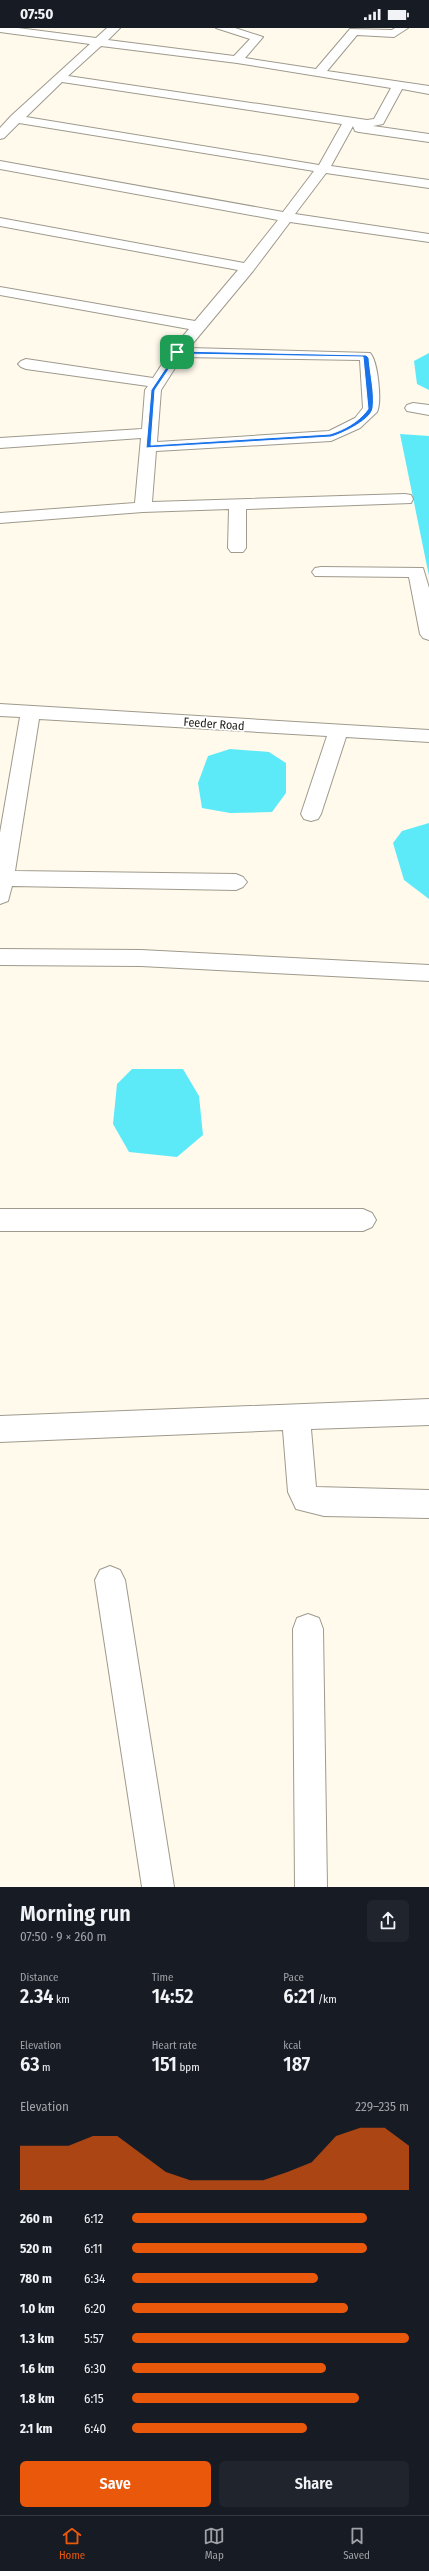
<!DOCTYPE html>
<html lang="en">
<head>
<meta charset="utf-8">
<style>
	body { margin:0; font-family:"Fira Sans Condensed",sans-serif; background:#20242c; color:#f1f3f6; height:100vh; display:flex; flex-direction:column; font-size:15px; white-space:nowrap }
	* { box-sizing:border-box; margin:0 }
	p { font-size:13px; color:#9ea1a6 }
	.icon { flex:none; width:22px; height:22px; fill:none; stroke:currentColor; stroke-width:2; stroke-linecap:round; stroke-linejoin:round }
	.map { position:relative; height:1859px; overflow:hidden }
	.sheet { display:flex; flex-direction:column; background:#171b24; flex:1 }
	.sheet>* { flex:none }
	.pin { position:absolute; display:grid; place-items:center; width:34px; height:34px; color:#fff; margin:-17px; border-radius:8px; box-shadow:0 2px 6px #0006 }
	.round { display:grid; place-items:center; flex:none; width:42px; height:42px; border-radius:6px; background:#20242c }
	.summary { display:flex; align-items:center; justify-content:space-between; height:68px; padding:0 20px }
	h1 { font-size:22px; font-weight:600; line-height:30px }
	.stats { display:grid; grid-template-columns:repeat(3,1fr); gap:6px; height:68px; padding:4px 20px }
	.stats div { display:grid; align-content:center }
	.stats b { font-size:20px; font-weight:600 }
	.stats small { font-size:11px; font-weight:400 }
	.stats p { font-size:11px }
	.chart { height:112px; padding:8px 20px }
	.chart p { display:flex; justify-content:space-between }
	.chart svg { width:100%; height:72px; margin-top:4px; fill:#ea580c; opacity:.7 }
	.action { display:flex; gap:8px; margin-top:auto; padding:8px 20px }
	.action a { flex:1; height:46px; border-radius:6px; background:#ea580c; color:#fff; font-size:16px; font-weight:600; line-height:46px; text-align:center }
	.action a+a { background:#20242c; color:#f1f3f6 }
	ul { padding:0 20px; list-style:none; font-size:13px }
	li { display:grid; grid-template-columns:64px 48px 1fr; align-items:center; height:30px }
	li i { height:10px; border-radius:5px; background:#ea580c }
	.status { display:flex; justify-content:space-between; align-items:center; height:28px; padding:0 20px; background:#171b24; direction:ltr }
	.status svg { height:11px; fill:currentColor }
	.tabs { display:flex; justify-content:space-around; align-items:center; height:56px; border-top:1px solid #363941; background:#171b24; font-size:11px; color:#9ea1a6 }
	.tabs a { display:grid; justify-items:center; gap:2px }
	.tabs .current { color:#ea580c }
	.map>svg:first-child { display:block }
</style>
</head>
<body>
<div class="status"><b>07:50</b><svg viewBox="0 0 49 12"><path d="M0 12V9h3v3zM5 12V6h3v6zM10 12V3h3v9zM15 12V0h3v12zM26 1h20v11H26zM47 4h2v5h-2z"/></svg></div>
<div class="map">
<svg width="429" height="1859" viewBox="0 0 429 1859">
	<rect width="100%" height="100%" fill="#fffaec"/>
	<path fill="#5ceaf9" d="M429,325V362L417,356L414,333Z
		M400,406L429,408V548Z
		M230,721L269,724L286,735V765L272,784L230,785L202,780L198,755L208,728Z
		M429,795V871L404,852L393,815L402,803Z
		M132,1041H183L199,1068L203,1107L177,1129L129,1124L113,1096L117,1056Z"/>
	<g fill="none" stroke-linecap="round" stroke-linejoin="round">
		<g stroke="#9e9a8d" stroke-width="2">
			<path id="minor" d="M0,0H18L96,10L107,0H120L108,12L234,28L250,11L216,0H235L263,9L245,30L316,41L350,1L392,2L395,0H408L394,9L357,7L327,43L429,58V66L402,61L383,96L373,98L429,106V114L359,104L355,103L353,98L331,138L429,152V160L326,145L295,186L429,206V214L290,194L253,243L189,320L370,325C378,333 382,374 377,384L360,400L331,413L156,423L152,474L405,466L411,467L413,471L411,475L246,481V520L243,524H231L228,520L229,481L143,484L0,495V485L135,475L141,410L0,420V410L142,401L145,362L148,358L26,341L21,339L18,336L21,333L26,331L153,350L172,321L189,301L0,267V259L195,293L238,242L0,198V190L244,235L278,192L0,141V133L283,184L314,143L19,95L4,110L0,111V100L11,88L90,16L0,4ZM101,18L237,35L391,60L374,91L367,92L68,48ZM62,54L342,96L319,137L26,89ZM182,329L360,332L363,380L355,390L329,403L157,414L161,362Z
				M413,375L429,377V387L407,383L405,380L407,377Z
				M321,539L423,540L429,560V612L423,610L420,606L409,549L315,548L312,544L315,540Z
				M0,676L429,702V714L346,709L321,786L318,791L311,793L304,791L301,786L327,708L39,691L15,843L236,846L243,849L247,854L243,859L236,862L12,858L8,873L0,876V805L20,689L0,688Z
				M0,921L141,922L429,937V953L141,938L0,937Z
				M0,1181H363L372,1185L376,1192L372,1199L363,1203H0Z
				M429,1371V1397L311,1401L316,1459L429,1462V1490L324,1488L296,1481L288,1464L283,1402L0,1414V1388Z
				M110,1538L120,1542L125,1552L174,1859H142L95,1552L100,1542Z
				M308,1586L319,1590L323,1601L327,1859H295L293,1601L297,1590Z"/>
		</g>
		<use href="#minor" fill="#fff" fill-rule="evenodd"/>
	</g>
	<path fill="#1a73e8" stroke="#fff" fill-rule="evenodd" d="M177,323L366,327L369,330C370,345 375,365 373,380C371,392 342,406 331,409L146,420L151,362ZM179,326L363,329L368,381C360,393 344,402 330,406L151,417L155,362Z"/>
	<g text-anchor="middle" stroke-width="3.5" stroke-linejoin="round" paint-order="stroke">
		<g font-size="12" fill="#1e1c17" stroke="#fff">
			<text transform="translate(214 696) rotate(4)" y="4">Feeder Road</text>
		</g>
	</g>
</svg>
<div class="pin" style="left:177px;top:324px;background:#1e9e55"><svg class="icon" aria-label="arrive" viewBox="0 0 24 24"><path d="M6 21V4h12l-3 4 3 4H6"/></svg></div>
</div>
<section class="sheet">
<div class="summary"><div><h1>Morning run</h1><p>07:50 · 9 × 260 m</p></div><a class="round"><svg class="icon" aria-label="share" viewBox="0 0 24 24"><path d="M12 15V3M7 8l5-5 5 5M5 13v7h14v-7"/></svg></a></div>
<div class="stats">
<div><p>Distance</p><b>2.34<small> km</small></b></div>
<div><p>Time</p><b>14:52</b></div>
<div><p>Pace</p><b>6:21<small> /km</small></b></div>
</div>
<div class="stats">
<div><p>Elevation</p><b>63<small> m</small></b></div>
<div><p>Heart rate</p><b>151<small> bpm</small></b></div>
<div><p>kcal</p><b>187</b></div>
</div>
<div class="chart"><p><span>Elevation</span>229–235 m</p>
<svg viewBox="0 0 160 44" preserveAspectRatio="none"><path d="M0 44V17L10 17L20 17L30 11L40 11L50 22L60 33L70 38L80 38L90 38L100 38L110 33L120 27L130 11L140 6L150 6L160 17V44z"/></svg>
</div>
<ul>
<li><b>260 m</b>6:12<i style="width:85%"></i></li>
<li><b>520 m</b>6:11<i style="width:85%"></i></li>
<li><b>780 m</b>6:34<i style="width:67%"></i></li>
<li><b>1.0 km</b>6:20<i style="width:78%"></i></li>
<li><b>1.3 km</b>5:57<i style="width:100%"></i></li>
<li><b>1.6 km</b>6:30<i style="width:70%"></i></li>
<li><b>1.8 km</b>6:15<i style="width:82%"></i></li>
<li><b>2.1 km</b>6:40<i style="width:63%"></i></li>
</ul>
<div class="action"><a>Save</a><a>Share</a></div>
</section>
<nav class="tabs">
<a class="current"><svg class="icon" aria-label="home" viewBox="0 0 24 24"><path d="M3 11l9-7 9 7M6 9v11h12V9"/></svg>Home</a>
<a><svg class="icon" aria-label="map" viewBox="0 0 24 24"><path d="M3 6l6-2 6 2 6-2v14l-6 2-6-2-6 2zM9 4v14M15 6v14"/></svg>Map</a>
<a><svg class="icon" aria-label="saved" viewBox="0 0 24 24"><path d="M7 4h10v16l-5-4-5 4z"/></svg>Saved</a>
</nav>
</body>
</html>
